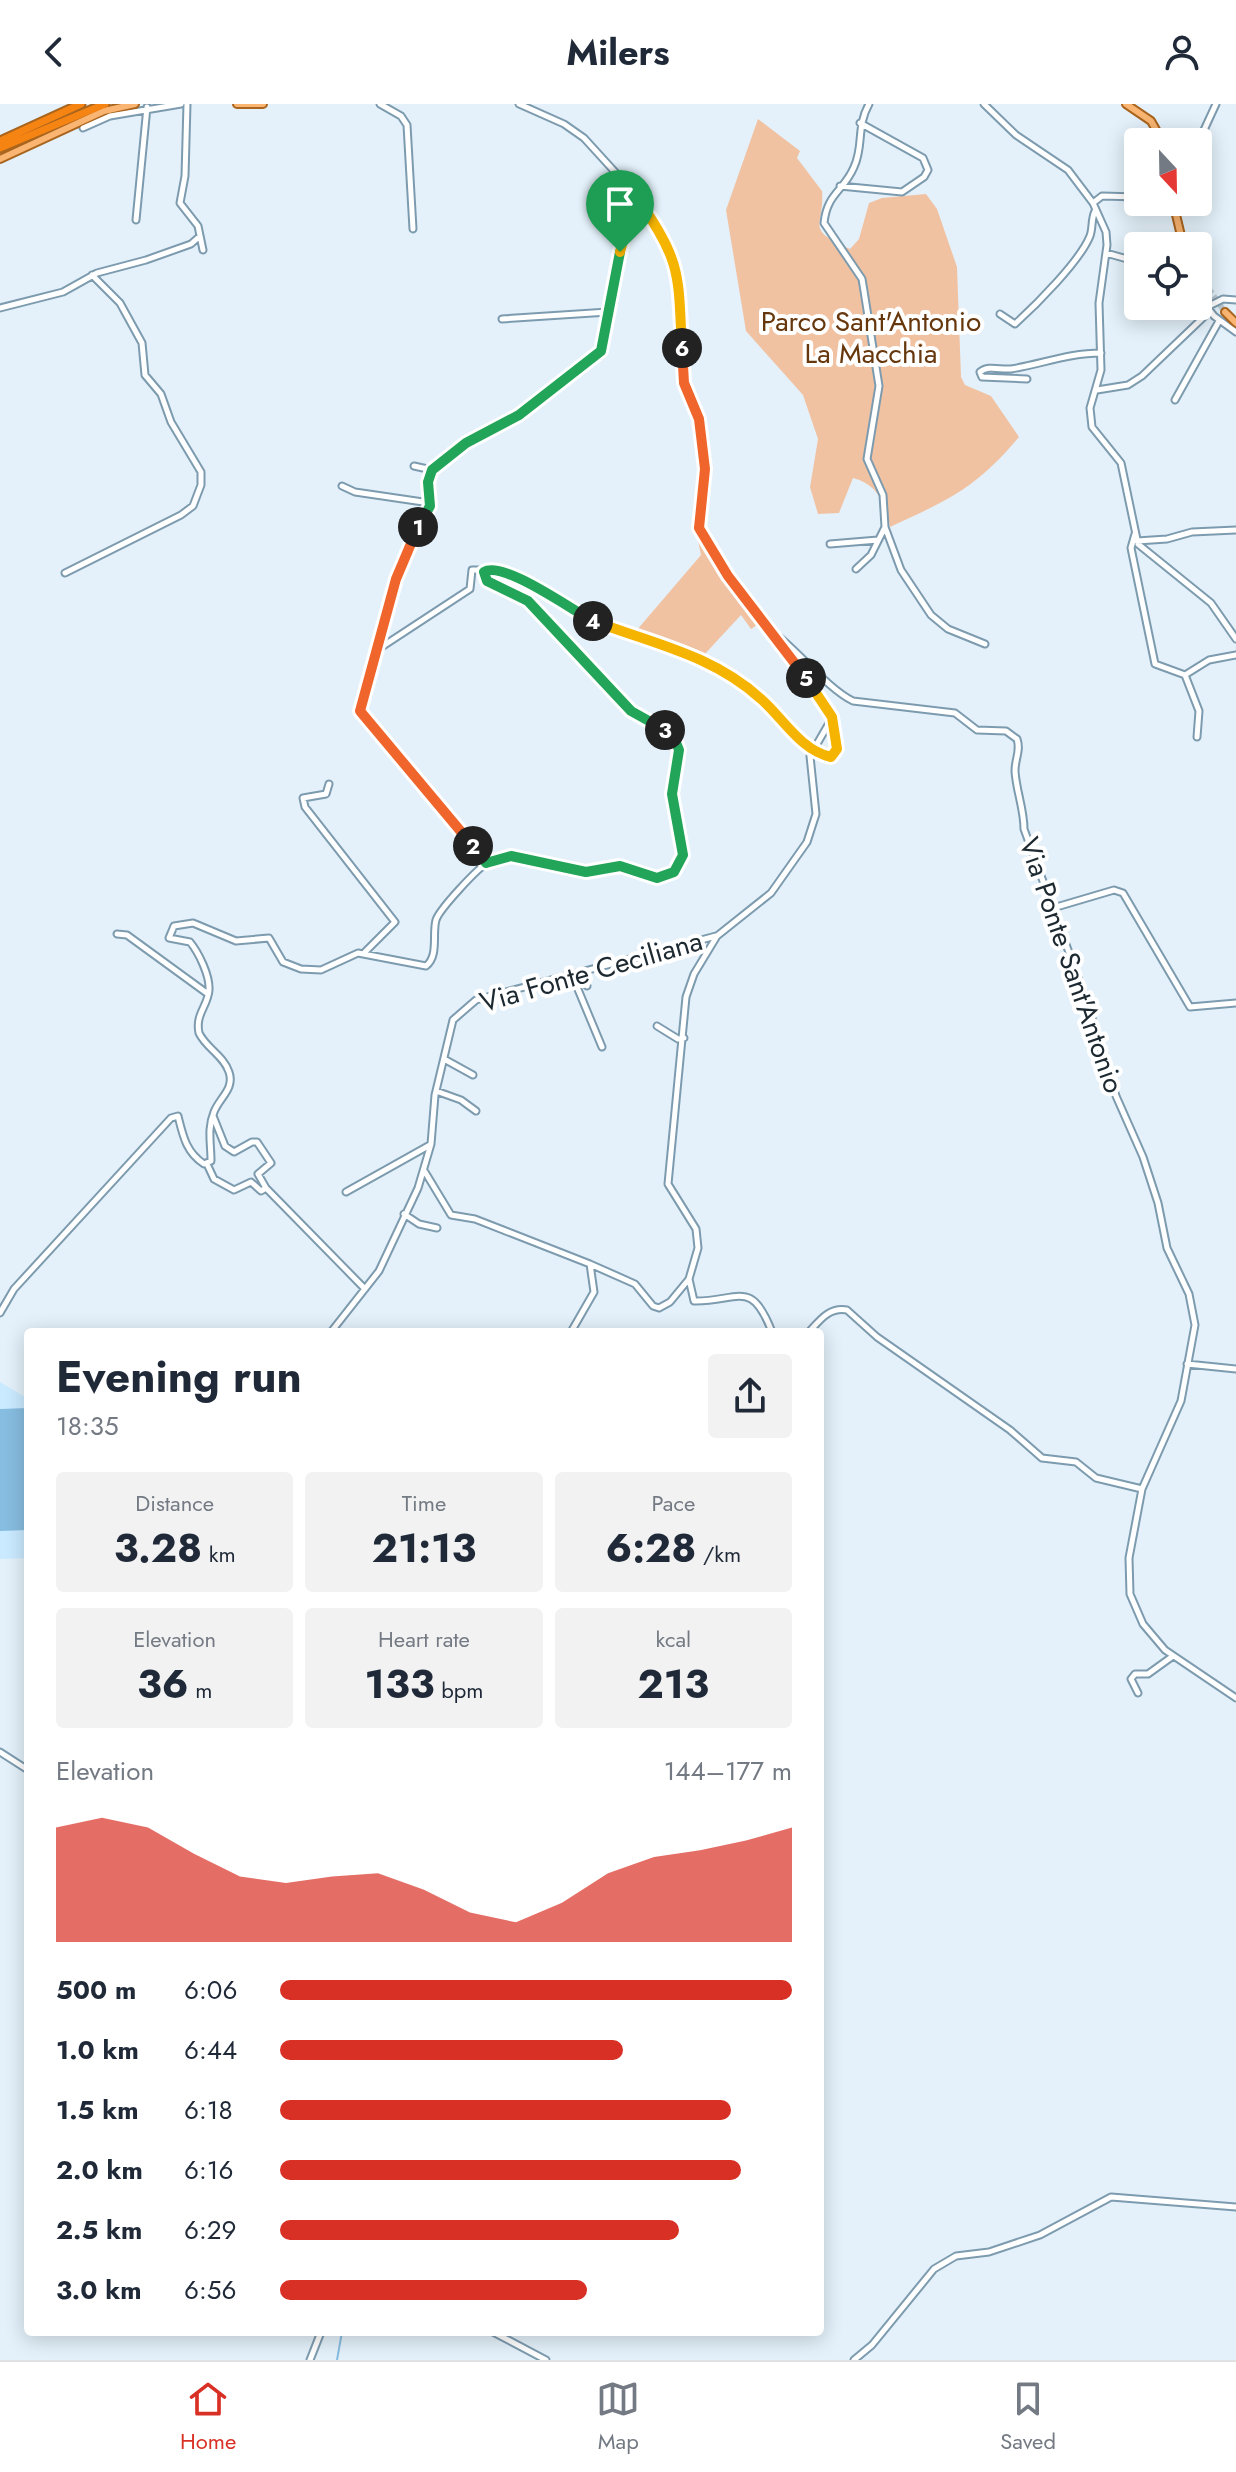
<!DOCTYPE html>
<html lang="en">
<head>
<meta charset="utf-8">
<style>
	body { margin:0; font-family:Jost,sans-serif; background:#f2f2f3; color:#1f2937; height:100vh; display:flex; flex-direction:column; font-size:30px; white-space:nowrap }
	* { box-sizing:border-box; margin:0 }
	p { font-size:26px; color:#747a83 }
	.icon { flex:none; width:44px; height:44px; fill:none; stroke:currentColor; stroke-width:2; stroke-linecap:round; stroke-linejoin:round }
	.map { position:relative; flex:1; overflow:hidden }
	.drawer { position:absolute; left:24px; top:1224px; width:800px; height:1008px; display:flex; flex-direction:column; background:#fff; border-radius:8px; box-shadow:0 4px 20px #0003 }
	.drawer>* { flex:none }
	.needle { width:52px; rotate:158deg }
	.controls { position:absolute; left:1124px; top:24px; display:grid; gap:16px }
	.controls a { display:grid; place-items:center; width:88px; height:88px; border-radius:8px; background:#fff; box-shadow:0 4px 20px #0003; font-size:40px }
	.pin { position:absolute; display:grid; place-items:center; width:68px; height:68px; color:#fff; margin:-82px -34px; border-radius:50% 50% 50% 0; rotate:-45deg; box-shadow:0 0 8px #0007 }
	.pin .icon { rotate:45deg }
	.km { position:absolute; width:40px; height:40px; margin:-20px; border-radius:50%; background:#222; color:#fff; font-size:22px; line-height:40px; text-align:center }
	.round { display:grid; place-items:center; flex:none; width:84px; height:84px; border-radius:8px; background:#f2f2f3 }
	.summary { display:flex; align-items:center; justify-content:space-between; height:136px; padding:0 32px }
	h1 { font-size:44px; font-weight:700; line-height:60px }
	.metrics { display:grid; grid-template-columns:repeat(3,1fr); gap:12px; height:136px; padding:8px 32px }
	.metrics div { display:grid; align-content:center; border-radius:8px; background:#f2f2f3; text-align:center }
	.metrics b { font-size:40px; font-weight:700 }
	.metrics small { font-size:22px; font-weight:400 }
	.metrics p { font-size:22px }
	.chart { height:224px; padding:16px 32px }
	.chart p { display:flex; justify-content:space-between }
	.chart svg { width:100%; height:144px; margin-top:8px; fill:#d93025; opacity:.7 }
	ul { padding:0 32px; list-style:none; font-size:26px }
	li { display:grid; grid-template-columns:128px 96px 1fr; align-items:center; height:60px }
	li i { height:20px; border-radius:10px; background:#d93025 }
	header { display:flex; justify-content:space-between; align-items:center; height:104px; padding:0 32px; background:#fff; font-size:36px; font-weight:700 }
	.tabs { display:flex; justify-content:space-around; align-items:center; height:112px; border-top:2px solid #e0e1e3; background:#fff; font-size:22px; color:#747a83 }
	.tabs a { display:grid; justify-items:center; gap:4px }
	.tabs .active { color:#d93025 }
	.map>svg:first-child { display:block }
</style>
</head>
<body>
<header><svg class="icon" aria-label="back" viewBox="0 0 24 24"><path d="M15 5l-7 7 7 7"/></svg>Milers<svg class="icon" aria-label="person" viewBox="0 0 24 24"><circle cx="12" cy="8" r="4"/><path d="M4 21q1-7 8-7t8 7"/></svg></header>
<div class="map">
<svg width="1236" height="2256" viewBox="0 0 1236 2256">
	<rect width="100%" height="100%" fill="#e4f1fa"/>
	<path fill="#caeaff" d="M0,1278L28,1295V1454L0,1455Z"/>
	<path fill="#f1c2a2" d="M758,15L800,47L797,54L822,87C825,123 803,124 850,145L859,135L869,99L882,94L926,90L937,105L957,163L961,273L965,281L991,292L1019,333C975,385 950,395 890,423C886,399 877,380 853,374L839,409L818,410L810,383L818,335L803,291L746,227L726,106Z
		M697,431L760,519L751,525L741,511L703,552L640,532L636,527L701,451Z"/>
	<path fill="#87bde0" d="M28,1304V1426L0,1427V1305Z"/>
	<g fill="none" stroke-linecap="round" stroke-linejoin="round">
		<path stroke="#87bde0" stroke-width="2" d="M337,2256L342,2228"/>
		<path stroke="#bcc9d2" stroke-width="6" stroke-dasharray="6 3" stroke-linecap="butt" d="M1198,170L1225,208"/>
		<g stroke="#7d9baf" stroke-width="9">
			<path id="minor" d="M187,0L185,72L180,99L198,122L203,146
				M380,0L401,12L407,21L413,125
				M869,0C856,23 864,42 854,63C844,87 827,89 824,119L862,175L864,187L879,282L867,355L883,391L885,423L901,466L931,511L948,525L985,540
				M984,0L1016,31L1068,66L1093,99
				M83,24L110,12L181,0
				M1198,39L1216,0
				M840,82L902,88L924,73L928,66L923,54L860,19
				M1138,93L1102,92L1093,99L1106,128L1107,141L1099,199L1101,266L1090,304L1092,323L1121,359L1138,440L1211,499L1236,535
				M136,116L147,3
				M1106,149L1138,158
				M1198,191L1214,212L1236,228
				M1207,203L1223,195L1236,196
				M0,204L63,188L97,169L146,156L191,140L200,132
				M1000,210L1015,220C1036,201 1080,157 1090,132C1093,124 1091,115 1095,107
				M502,215L608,208
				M1027,275L982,273L980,268C988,261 1000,266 1011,265C1042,260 1069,249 1101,249
				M1097,286L1128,281L1142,272L1210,207
				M1175,296L1219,217
				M414,362L432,366
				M342,382L355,388L430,399
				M1135,430L1131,444L1155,560L1185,571L1209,556L1236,551
				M1137,437L1167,435L1192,428L1236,426
				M830,440L878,436
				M856,465L871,451L885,423
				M65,469L181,411L193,402L201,381V368L171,318L161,290L145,271L142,239L120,199L92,171
				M779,533C801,551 830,586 853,597L955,609L977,626L1006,627L1017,635C1021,647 1015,654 1015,667C1016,686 1024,705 1024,725L1087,898L1116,992L1143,1053L1158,1099L1167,1144L1189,1190L1195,1221L1181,1297L1142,1385L1129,1454L1130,1490L1143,1520L1165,1546L1236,1594
				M377,546L470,485L472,466H486
				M1185,571L1199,607L1197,633
				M329,680L326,690L303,694L305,703L395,818L365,848
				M486,759L360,607L396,475L430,402L428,378L432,366L466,339L519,311L601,247L622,137L641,100
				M1053,804L1114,786L1123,789L1190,903L1236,899
				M117,830L127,831L208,890
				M580,868L587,882
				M572,871L602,943
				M657,922L678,935L684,934
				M444,955L473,971
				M436,987L461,996L476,1007
				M207,1060L214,1075L234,1086L251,1078L261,1087L266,1084L258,1070L271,1059L257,1038H252L234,1048L225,1042L213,1012
				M425,1068L451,1111L475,1115L590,1160
				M266,1084L365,1185
				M346,1088L430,1041
				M404,1110L419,1120L437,1124
				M689,1175L694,1197C738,1198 751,1173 772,1228
				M0,1209L14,1185L171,1014L178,1012C183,1032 186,1048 204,1060L211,1057C211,1039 207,1025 214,1008C219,994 235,985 229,968C224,952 206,944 199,929C195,910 208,902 209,886C210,872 199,849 190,838L169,834L174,822L193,819L236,837L269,834L283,858L301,865L321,866L358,849L426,862C439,852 432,830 436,816C439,806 478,763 489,758C522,743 556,767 590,768C603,768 614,760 626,762C649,766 661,784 680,761C688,737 673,715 672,692C671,672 685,655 675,636L631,607L561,537L528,497L487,477L486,466H498L550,490L590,515L704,556L748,583L788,627L826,652L837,648L832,613L822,594L728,472L699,424L705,365L699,315L684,279L679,173L662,130L636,91L584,34L564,20L519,0
				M331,1228L379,1167L418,1084L431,1040L435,991L453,916L476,896L716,832
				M571,1228L594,1188L590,1160L635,1180L653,1202L659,1204L670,1198L689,1175L698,1144L696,1125L668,1080L686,893L694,870L717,832L771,789L807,738L816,710L810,652L832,614
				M809,1228C820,1216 829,1203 847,1206L877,1233L1010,1326L1042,1354L1076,1358L1096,1374L1142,1385
				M1187,1260L1236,1265
				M1138,1589L1131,1575L1135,1570H1148L1173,1552
				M0,1648L28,1666
				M493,2228L546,2256
				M310,2256L321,2228
				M854,2256L872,2241L934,2165L956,2152L989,2148L1040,2131L1111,2093L1236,2103"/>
		</g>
		<g stroke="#a9641d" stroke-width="10">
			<path id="major" d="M237,0H263
				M1126,0L1151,17L1163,38
				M0,55L104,7L135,0
				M1173,98L1182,136
				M1225,208L1236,219"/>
		</g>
		<g stroke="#a9641d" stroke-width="11">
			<path id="highway" d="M0,37L81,0
				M0,44L105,0"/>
		</g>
		<use href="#minor" stroke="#fff" stroke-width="5"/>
		<use href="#major" stroke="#f9b571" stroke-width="6"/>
		<use href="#highway" stroke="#f58412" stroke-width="7"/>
	</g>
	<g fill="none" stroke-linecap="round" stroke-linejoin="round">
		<g stroke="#fff" stroke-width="16">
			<path id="split-1" d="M418,423L430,402L428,378L432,366L466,339L519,311L601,247L620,148"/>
		</g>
		<g stroke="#fff" stroke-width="16">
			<path id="split-2" d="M418,423L396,475L360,607L473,742"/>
		</g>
		<g stroke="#fff" stroke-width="16">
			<path id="split-3" d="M473,742L486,759L511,752L586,768L620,762L657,774L674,768L683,751L672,690L679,646L675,636L665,626"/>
		</g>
		<g stroke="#fff" stroke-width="16">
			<path id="split-4" d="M593,517C573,507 503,456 484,468L487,477L528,497L631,607L665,626"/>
		</g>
		<g stroke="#fff" stroke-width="16">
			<path id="split-5" d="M593,517C652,539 713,551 761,595C783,614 800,646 831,653L837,645L832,613L806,574"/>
		</g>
		<g stroke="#fff" stroke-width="16">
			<path id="split-6" d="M682,244L684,279L699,315L705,365L699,424L728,472L806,574"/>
		</g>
		<g stroke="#fff" stroke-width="16">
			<path id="split-7" d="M620,148L625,129L641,100C683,159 678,176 682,244"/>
		</g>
		<use href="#split-1" stroke="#22a559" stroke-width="10"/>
		<use href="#split-2" stroke="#f0652b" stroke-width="10"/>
		<use href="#split-3" stroke="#22a559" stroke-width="10"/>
		<use href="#split-4" stroke="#22a559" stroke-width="10"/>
		<use href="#split-5" stroke="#f5b400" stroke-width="10"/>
		<use href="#split-6" stroke="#f0652b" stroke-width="10"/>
		<use href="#split-7" stroke="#f5b400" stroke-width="10"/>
	</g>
	<g text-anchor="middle" stroke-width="8" stroke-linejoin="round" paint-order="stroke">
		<g font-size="28" fill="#66370d" stroke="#fff">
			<text x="871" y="227">Parco Sant'Antonio<tspan x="871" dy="32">La Macchia</tspan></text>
		</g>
		<g font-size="28" fill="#1d2931" stroke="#fff">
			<text transform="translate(1072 861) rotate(71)" y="10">Via Ponte Sant'Antonio</text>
			<text transform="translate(591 867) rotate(-16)" y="10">Via Fonte Ceciliana</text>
		</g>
	</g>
</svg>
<div class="controls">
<a><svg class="needle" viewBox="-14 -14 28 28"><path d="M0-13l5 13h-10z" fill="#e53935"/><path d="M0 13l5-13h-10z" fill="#747a83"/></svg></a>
<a><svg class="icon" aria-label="locate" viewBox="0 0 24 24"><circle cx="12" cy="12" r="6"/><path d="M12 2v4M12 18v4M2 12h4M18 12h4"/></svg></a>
</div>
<div class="pin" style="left:620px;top:148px;background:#1e9e55"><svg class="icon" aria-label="arrive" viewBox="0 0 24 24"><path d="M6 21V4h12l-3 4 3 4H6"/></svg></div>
<b class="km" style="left:418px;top:423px">1</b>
<b class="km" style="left:473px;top:742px">2</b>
<b class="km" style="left:665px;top:626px">3</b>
<b class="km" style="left:593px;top:517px">4</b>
<b class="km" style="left:806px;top:574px">5</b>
<b class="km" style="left:682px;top:244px">6</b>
<section class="drawer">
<div class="summary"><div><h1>Evening run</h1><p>18:35</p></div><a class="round"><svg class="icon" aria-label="share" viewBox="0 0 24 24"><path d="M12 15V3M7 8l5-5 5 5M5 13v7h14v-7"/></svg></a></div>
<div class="metrics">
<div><p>Distance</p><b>3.28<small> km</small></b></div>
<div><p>Time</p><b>21:13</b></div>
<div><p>Pace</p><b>6:28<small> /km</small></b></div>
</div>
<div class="metrics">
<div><p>Elevation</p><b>36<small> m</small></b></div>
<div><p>Heart rate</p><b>133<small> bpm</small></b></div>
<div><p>kcal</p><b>213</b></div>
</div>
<div class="chart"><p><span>Elevation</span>144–177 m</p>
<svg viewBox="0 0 160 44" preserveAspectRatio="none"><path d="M0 44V9L10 6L20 9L30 17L40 24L50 26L60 24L70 23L80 28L90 35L100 38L110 32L120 23L130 18L140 16L150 13L160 9V44z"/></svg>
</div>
<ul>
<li><b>500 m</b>6:06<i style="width:100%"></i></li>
<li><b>1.0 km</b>6:44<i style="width:67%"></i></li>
<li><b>1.5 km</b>6:18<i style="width:88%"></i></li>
<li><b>2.0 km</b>6:16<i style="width:90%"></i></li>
<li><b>2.5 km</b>6:29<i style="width:78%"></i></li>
<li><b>3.0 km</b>6:56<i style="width:60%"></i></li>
</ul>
</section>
</div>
<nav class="tabs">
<a class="active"><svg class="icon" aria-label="home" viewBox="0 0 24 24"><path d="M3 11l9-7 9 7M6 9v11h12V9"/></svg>Home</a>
<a><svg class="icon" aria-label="map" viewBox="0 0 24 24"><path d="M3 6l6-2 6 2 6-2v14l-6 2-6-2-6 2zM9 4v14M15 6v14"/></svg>Map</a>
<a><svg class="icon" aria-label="saved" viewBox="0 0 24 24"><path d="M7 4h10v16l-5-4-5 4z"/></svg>Saved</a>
</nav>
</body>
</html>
